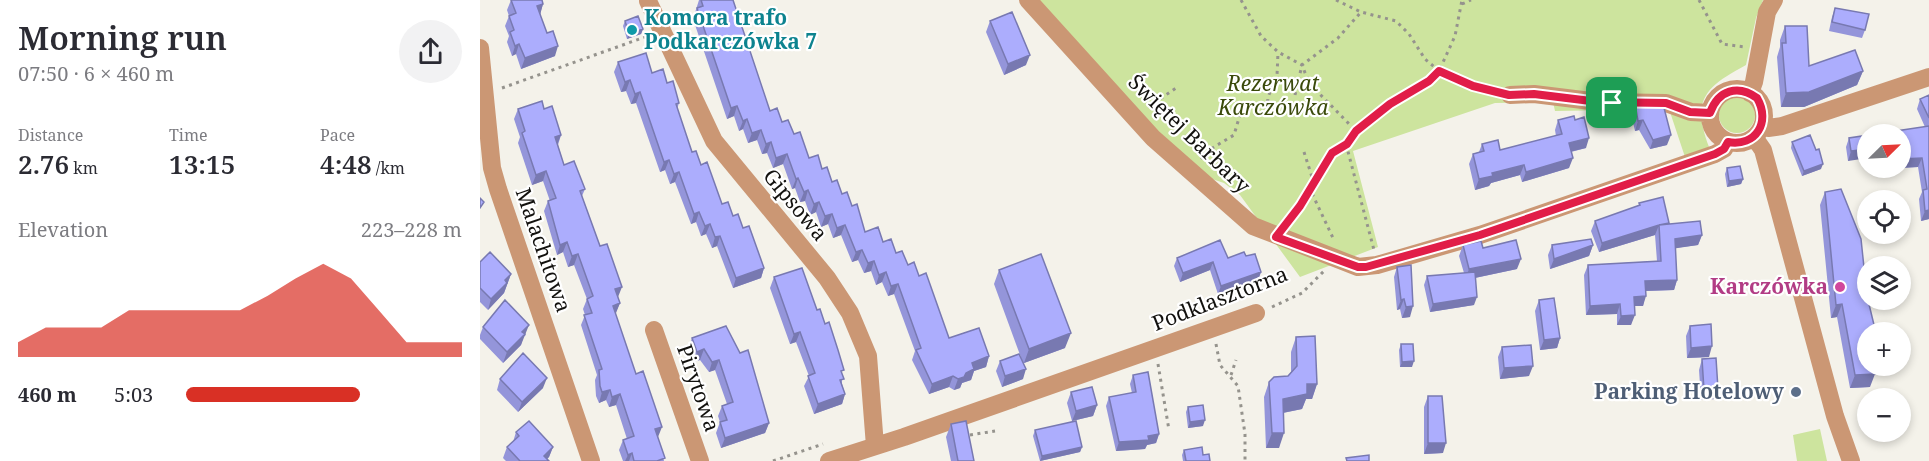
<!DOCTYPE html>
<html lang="en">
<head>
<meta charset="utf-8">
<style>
	body { margin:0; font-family:"Noto Serif",serif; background:#f2f2f3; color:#2b2b33; height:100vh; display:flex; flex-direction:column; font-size:22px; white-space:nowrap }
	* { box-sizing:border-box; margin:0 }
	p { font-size:20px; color:#7c7c81 }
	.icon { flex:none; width:33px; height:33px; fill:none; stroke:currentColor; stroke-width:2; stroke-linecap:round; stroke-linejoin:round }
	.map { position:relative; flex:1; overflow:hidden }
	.drawer { display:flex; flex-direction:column; background:#fff; width:480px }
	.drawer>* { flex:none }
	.needle { width:39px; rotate:66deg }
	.fabs { position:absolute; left:1377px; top:124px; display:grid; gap:12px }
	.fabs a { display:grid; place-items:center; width:54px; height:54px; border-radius:50%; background:#fff; box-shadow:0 3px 9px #0003; font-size:30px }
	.pin { position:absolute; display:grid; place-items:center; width:51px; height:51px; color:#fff; margin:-26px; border-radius:12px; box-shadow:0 3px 9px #0006 }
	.round { display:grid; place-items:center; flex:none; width:63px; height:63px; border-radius:32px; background:#f2f2f3 }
	.head { display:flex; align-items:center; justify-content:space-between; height:102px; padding:0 18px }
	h1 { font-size:33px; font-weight:600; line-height:45px }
	.figures { display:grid; grid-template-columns:repeat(3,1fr); gap:9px; height:102px; padding:6px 18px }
	.figures div { display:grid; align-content:center }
	.figures b { font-size:26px; font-weight:600 }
	.figures small { font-size:16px; font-weight:400 }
	.figures p { font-size:16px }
	.chart { height:168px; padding:12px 18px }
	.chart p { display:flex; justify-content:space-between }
	.chart svg { width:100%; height:108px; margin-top:6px; fill:#d93025; opacity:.7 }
	ul { padding:0 18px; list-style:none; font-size:20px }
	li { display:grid; grid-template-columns:96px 72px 1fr; align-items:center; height:45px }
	li i { height:15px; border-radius:8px; background:#d93025 }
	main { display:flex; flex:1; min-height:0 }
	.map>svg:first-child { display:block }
</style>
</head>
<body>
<main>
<section class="drawer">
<div class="head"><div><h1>Morning run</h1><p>07:50 · 6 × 460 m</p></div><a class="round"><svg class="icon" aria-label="share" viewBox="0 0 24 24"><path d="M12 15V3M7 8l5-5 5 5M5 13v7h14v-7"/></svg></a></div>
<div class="figures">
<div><p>Distance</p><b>2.76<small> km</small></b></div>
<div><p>Time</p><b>13:15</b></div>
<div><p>Pace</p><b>4:48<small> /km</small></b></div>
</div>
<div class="chart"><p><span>Elevation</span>223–228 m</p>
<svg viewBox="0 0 160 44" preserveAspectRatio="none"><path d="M0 44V38L10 32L20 32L30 32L40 25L50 25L60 25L70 25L80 25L90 19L100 12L110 6L120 12L130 25L140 38L150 38L160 38V44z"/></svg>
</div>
<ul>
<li><b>460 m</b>5:03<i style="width:63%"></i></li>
</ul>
</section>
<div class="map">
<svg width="1449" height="461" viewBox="0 0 1449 461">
	<rect width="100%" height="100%" fill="#f4f2ea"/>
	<path fill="#cde49e" d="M545,0H1283L1276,18L1266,65C1225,87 1211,100 1229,147L1205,157L1189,109L1075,111L1073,102L1015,103L873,151L898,247L820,277L760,195L744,183L711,172Z
		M1239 115a18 18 0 1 1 36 0a18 18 0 1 1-36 0Z
		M1340,429L1347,461H1317L1313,435Z"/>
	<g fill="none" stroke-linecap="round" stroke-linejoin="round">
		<path stroke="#95938d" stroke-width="3" stroke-dasharray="3 4.5" stroke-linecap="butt" d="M761,0L781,36L798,52L822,65L829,83L876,131L866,144L894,250
			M856,0L881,12L916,21L929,34L945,59L959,71L994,86L1015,91
			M1219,0L1242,44L1265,47
			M982,4L991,0
			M22,88L168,36
			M815,95L822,65L858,38L881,12
			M668,107L699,86
			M876,130L910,104L949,81L959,71L975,36L982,0
			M824,152L833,180
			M721,159L729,150L754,135L762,108L775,114L787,111L788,97L797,76L798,52
			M829,187L853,238
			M808,221L852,153L866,144
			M792,307L822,293L844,271
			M736,344L740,365L758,386L765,434V461
			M678,364L689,430
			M751,375L756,360
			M490,435L515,431
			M293,461L343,444"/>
		<path stroke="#cb9774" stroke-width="18" d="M548,0L673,138L773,226L878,267L897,265L1000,235L1235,154L1244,149L1248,142
			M168,1L234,141L347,278L370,313L388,356L395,446
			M0,48L12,168L18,189L111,461
			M1230 116a27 27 0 1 1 54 0a27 27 0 1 1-54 0Z
			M1270,93L1274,82L1287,12L1294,0
			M1030,95L1054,94L1119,102L1186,103L1211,112L1230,113
			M1282,126L1288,128L1302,126L1449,77
			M1274,137L1283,150L1355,416L1371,461
			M174,330L220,461
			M349,461L424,437L776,313"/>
	</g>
	<path fill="#9495da" d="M31,0L63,4L60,14L75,56L41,69L36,54L32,56L27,42L29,36L25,26L29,16L27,10Z
		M219,0H253L290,111L314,134L329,158L342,169L372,206L385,232L403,242L439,276L469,338L509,356L506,367L494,371L491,380L482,383L480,388L474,390L469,387L449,394L432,360L435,351L414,294L408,296L402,282L396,285L391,271L384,273L378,260L372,262L361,235L353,238L348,224L341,227L336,212L330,215L325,201L320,202L315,188L312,189L303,164L293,168L287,153L282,154L277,140L268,143L263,129L259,131L254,116L247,119L213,19Z
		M1355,8L1385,30L1382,38L1349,31L1352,17Z
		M145,21L163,29L161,34L147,39L143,26Z
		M510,21L546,65L524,75L506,32Z
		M1305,26L1329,66L1383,71L1377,85L1324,107H1301L1297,57L1300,47V40Z
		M138,62L172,73L187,83L199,103L197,109L212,152L221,165L242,204L263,228L284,268L281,278L253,288L237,246L232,248L226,234L221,236L216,222L211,224L195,182L190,184L185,170L180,172L156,103L151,104L146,91L141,92L134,72Z
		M1449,95V219L1441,221L1439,199L1442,192L1438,167L1399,169V168H1420V135L1368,161L1366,147L1369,138L1445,127L1437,109L1440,99Z
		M1155,104L1187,145L1170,149L1159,130L1155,131L1151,114Z
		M38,109H64L81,135L78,145L84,165L105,189L102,196L140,303L135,314L178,437L184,461H143L139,450L143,440L147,439L136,405L129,407L126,400L119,403L116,396L115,380L117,375L101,325L105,315L103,309L107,299L94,265L88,267L83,252L77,255L64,211L68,201H70L63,181L52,185L38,143L40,137L34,119Z
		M1078,120L1106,148L1091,152L1089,168L1042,182L1040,175L1011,183L1009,186L995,190L989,164L993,154L999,152L1002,144L1020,150L1076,136L1075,130Z
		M1312,142L1341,169L1322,176L1311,148Z
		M1247,168L1263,179L1261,184L1247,187L1245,174Z
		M1345,192L1388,333L1390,387L1370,388L1357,317L1351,318L1340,205Z
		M1159,203L1188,224L1222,235L1218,245L1195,248L1197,280L1194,290L1166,291L1163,306H1154L1151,325H1137V314L1106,315L1104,275L1108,265L1177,261L1175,235L1119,252L1111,231L1115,221L1158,206Z
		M983,245L1003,248L1037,269L995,278L994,305L950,312L944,285L947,276L984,273L979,256Z
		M1072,245H1113L1109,256L1070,269L1068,255Z
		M766,256L781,272L778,280L738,294L730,270L700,282L694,266L697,258H748Z
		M0,262L31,274L24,293L8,310L0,302Z
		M917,267L930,317L922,318L920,309L917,310L914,277Z
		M519,270L585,348L544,363L543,379L522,387L516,371L520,361L543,363L514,284Z
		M294,277L337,310L362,374V384L365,394L362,404L334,414L324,386L329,376L316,342L310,344L290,288Z
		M1059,300L1080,338L1077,348L1060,350L1055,311Z
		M246,326L289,423L285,433L241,448L236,433L240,422L238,416L242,406L247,404L235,370L229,372L220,360L213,362L209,348L212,338Z
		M1210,326L1229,357L1207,358L1206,336Z
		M3,327L46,335L43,337L41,345L23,363L0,339V335Z
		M816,337L837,384L832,399H826L822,409L803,413L799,448H786L784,397L789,382L808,376L811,372V352Z
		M921,344L932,367H920L919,350Z
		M1022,347L1049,376L1020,379L1018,357Z
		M1222,359L1235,399L1221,400L1219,370Z
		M653,375L679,434L676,443L667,445L665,449L636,451L626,406L629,397L652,393L650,384Z
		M20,379L63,388L38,412L17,390Z
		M591,392L617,405L613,416L592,421L587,403Z
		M948,396L963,453L944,454V407Z
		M708,407L723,426L708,428L706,412Z
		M471,424L494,461H471L466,437Z
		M555,430L602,447L600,452L560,461L553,436Z
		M36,432L73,447L69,457L67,459L69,461H26L23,458L27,447L33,442Z
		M704,450L723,455L730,461H703L702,455Z"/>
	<path fill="#7879b1" d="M63,4L60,15L57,6Z
		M163,29L161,34L147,39L149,34Z
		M39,44L36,54L32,56L35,46Z
		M78,46L75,56L41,69L45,58Z
		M550,55L546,65L524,75L528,64Z
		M1383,71L1377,85L1324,107H1301L1306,93Z
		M150,80L146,91L141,92L145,82Z
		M160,92L156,103L151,104L155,94Z
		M257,106L254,116L247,119L251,108Z
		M267,119L263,129L259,131L263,121Z
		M1163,120L1159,130L1155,131L1158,121Z
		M281,130L277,140L268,143L272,133Z
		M81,135L77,145L75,137Z
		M1191,135L1187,145L1170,149L1173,140Z
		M1109,138L1106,148L1085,153L1089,143Z
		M291,142L287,153L282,154L286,144Z
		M1388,149V158L1368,161L1371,151Z
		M307,154L303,164L293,168L296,158Z
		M1093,158L1089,168L1042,182L1046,172Z
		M1442,158L1438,167L1399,169L1400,168H1420V159Z
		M189,160L185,170L180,172L184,162Z
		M1343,164L1341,169L1322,176L1324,171Z
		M1044,165L1040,175L1011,183L1009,186L995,190L999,179L1012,173Z
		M66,171L63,181L52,185L56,175Z
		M199,172L195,182L190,184L194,174Z
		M318,178L315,188L312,189L316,179Z
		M1263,179L1261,184L1247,187L1249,181Z
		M328,190L325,201L320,202L324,192Z
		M339,202L336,212L330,215L334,204Z
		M1449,210V219L1441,221L1445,211Z
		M219,212L216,222L211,224L214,214Z
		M352,214L348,224L341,227L345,216Z
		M230,224L226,234L221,236L225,226Z
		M365,225L361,235L353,238L357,228Z
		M1179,225L1175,235L1119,252L1122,243Z
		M1222,235L1218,245L1191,249L1195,239Z
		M240,236L237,246L232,248L235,237Z
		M87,242L83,252L77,255L80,245Z
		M1113,245L1109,256L1070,269L1074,259Z
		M382,250L378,260L372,262L376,252Z
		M98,254L94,265L88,267L92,256Z
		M1041,259L1037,269L985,280L989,269Z
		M394,261L391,271L384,273L388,263Z
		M733,262L730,270L700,282L703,273Z
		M284,268L281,278L253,288L256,278Z
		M406,272L402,282L396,285L399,275Z
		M781,272L778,280L738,294L741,286Z
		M31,274L24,293L8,310L11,299L25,280Z
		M1197,280L1194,290L1162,291L1165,281Z
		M418,284L414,294L408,296L411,286Z
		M142,287L138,297L135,289Z
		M1166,296L1163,306H1150L1154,297Z
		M997,297L994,305L950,312L953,304Z
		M924,299L920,309L917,310L921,300Z
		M140,303L136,313L129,316L133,306Z
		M1140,304L1137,314L1106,315L1110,306Z
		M1362,304L1357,317L1351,318L1356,305Z
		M933,306L930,317L922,318L926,307Z
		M1155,315L1151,325H1137L1141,316Z
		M49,325L41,345L23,363L27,352L42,332Z
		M320,332L316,342L310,344L314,334Z
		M591,333L585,348L544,363L549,349Z
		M1080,338L1077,348L1060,350L1064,340Z
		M1232,346L1229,357L1207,358L1211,348Z
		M224,349L220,360L213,362L217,352Z
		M509,356L506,367L494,371L491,380L482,383L480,388L474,390L478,379L486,373L492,363Z
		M239,360L235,370L229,372L232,362Z
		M934,361L932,367H920L922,362Z
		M1053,366L1049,376L1020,379L1024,368Z
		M546,369L543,379L522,387L525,376Z
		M1395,374L1390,387L1370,388L1375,375Z
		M473,376L469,387L449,394L452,384Z
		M67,378L63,388L38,412L42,402Z
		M827,384H837L832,399H826L822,409L797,414L803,399Z
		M1238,389L1235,399L1221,400L1224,390Z
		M130,390L126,400L119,403L122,392Z
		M140,394L136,405L129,407L132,397Z
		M365,394L362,404L334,414L338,404Z
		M617,405L613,416L592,421L596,411Z
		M725,420L723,426L708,428L710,422Z
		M289,423L285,433L241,448L245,438Z
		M182,427L178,437L175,429Z
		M792,433H804L799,448H786Z
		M679,434L676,443L667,445L665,449L636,451L639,442Z
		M948,443H966L963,453L944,454Z
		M73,447L69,457L65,461L64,456Z
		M602,447L600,452L560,461L562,456Z
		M152,453L149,461H145L148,455Z"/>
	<path fill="#acadfd" stroke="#7879b1" stroke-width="1.5" d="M31,0H62L63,4L57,6L67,33L73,31L78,46L45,58L39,44L35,46L30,32L34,30L29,16L36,13Z
		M221,0H253L290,111L297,108L302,122L308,120L314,134L320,132L329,158L338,155L342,169L347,167L352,182L357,180L362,194L367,192L372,206L377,204L385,232L398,227L403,242L411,239L416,253L422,251L428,265L434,262L439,276L446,273L469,338L499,328L509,356L492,363L494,369L486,373L484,377L478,379L473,376L452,384L436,350L441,348L418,284L411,286L406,272L399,275L394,261L388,263L382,250L376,252L365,225L357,228L352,214L345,216L339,202L334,204L328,190L324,192L318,178L316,179L307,154L296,158L291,142L286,144L281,130L272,133L267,119L263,121L257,106L251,108L217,8L223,6Z
		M1355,8L1389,14L1385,30L1352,22Z
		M532,12L550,55L528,64L510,21Z
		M158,16L163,29L149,34L145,21Z
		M1305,26H1327L1329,66L1375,50L1383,71L1329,92L1306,93L1302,43H1306Z
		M166,53L172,73L183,69L187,83L193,81L199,103L196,104L212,152L216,151L221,165L227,162L242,204L248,202L253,216L258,214L263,228L269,226L284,268L256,278L240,236L235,237L230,224L225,226L219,212L214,214L199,172L194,174L189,160L184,162L160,92L155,94L150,80L145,82L138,62Z
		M1449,95V118L1440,99Z
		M62,101L64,109L72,106L81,135L75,137L84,165L94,161L105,189L100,191L120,246L127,244L142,287L135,289L140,303L133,306L156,374L163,371L182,427L175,429L185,458L177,461H154L152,453L148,455L143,440L154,436L140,394L132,397L130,390L122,392L120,386L119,370L122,369L104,315L112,313L107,299L113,296L98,254L92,256L87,242L80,245L68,201L76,198L66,171L56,175L42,133L45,131L38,109Z
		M1155,104H1183L1191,135L1173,140L1163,120L1158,121Z
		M1094,116L1095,120L1104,117L1109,138L1089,143L1093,158L1046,172L1044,165L1012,173L1013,176L999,179L993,154L1004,151L1002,144L1018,140L1020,150L1082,134L1078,120Z
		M1449,126V210L1445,211L1443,190L1447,189L1442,158L1420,159V135H1388V149L1371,151L1369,138Z
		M1330,135L1336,150L1339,149L1343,164L1324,171L1312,142Z
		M1260,166L1263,179L1249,181L1247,168Z
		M1361,189L1381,239L1387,296L1396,333H1388V366H1394L1395,374L1375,375L1362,304L1356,305L1345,192Z
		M1183,197L1189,223L1179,225L1220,221L1222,235L1195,239L1197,280L1165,281L1166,296L1154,297L1155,315L1141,316L1140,304L1110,306L1108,265L1181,261L1179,225L1122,243L1115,221L1160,205L1159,203Z
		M0,198L4,202L0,208Z
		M1111,239L1113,245L1074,259L1072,245Z
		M740,240L748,258L764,252L766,256L775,254L781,272L741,286L733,262L703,273L697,258Z
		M1036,240L1041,259L989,269L983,245L1001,241L1003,248Z
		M10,252L31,274L25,280L27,283L11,299L0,288V262Z
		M561,254L591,333L549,349L519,270Z
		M931,265L933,306L926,307L924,299L921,300L917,267Z
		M322,268L337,310L340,309L345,324L349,322L358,350L364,370L361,371L364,379L360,380L365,394L338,404L328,376L335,373L320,332L314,334L294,277Z
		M995,272L997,297L953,304L947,276Z
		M1074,298L1080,338L1064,340L1059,300Z
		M25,300L49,325L42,332L45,334L27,352L3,327Z
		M1231,324L1232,346L1211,348L1210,326Z
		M246,326L260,353L268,350L289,423L245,438L240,422L247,420L242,406L253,402L239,360L232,362L224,349L217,352L212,338Z
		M835,336L837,384H827V394L803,399L804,433H792L789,382L794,377L808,376L817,366L816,337Z
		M921,344H933L934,361L922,362Z
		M1051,345L1053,366L1024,368L1022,347Z
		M43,353L67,378L42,402L20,379Z
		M539,354L546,369L525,376L520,361Z
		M1236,358L1238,389L1224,390L1222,359Z
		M668,372L679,434L668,436L669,440L639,442L629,397L656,392L653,375Z
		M612,387L617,405L596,411L591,392Z
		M948,396H962L966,443H948Z
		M723,405L725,420L710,422L708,407Z
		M49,421L73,447L64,456L69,461H40L27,447L39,436L36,432Z
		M486,421L494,461H478L471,424Z
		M596,421L602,447L562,456L555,430Z
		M722,447L723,455L729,454L730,461H706L704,450Z
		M889,455V461H867L866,458Z"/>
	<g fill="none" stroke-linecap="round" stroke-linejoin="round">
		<g stroke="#fff" stroke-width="12">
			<path id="route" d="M959,71L993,86L1029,95L1054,94L1119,102L1186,103L1210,112L1230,113C1238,90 1258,84 1277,98C1291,122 1276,147 1248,142L1244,149L1235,154L1000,235L886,267H878L796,237L820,206L852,153L867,144L876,131L910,104L949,81Z"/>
		</g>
		<use href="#route" stroke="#e11d48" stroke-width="8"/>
	</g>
	<circle fill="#0f9aa8" stroke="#fff" stroke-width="2" cx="152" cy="30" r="6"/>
	<circle fill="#d1479c" stroke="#fff" stroke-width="2" cx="1360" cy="287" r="6"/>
	<circle fill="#5c6f8a" stroke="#fff" stroke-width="2" cx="1316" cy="392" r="6"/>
	<g text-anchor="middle" stroke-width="4.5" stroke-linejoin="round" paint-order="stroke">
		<g font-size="21" font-weight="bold" fill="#0d838f" stroke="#fff" text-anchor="start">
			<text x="164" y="25">Komora trafo<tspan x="164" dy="24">Podkarczówka 7</tspan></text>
		</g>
		<g font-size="21" font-style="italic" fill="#3a4a0a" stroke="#fff">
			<text x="793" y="91">Rezerwat<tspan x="793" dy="24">Karczówka</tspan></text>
		</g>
		<g font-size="21" fill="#12110e" stroke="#fff">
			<text transform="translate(709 134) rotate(44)" y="7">Świętej Barbary</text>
			<text transform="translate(315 205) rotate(50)" y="7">Gipsowa</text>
			<text transform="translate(63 250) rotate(71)" y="7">Malachitowa</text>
			<text transform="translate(740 299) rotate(-21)" y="7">Podklasztorna</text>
			<text transform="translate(218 388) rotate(71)" y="7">Pirytowa</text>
		</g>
		<g font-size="21" font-weight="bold" fill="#b23c85" stroke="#fff" text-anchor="end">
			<text x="1348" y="294">Karczówka</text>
		</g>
		<g font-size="21" font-weight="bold" fill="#4e5e75" stroke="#fff" text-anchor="end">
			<text x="1304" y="399">Parking Hotelowy</text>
		</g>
	</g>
</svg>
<div class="fabs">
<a><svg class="needle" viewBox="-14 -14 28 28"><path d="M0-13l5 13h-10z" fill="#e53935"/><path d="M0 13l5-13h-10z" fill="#7c7c81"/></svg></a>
<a><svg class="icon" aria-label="locate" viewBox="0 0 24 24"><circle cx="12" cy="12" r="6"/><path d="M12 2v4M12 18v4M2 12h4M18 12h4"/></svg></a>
<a><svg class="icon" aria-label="layers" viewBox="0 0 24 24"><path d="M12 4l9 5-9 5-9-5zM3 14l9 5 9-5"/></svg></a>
<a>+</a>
<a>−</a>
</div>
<div class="pin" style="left:1132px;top:103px;background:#1e9e55"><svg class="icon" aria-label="arrive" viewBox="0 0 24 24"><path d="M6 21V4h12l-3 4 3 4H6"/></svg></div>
</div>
</main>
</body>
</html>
